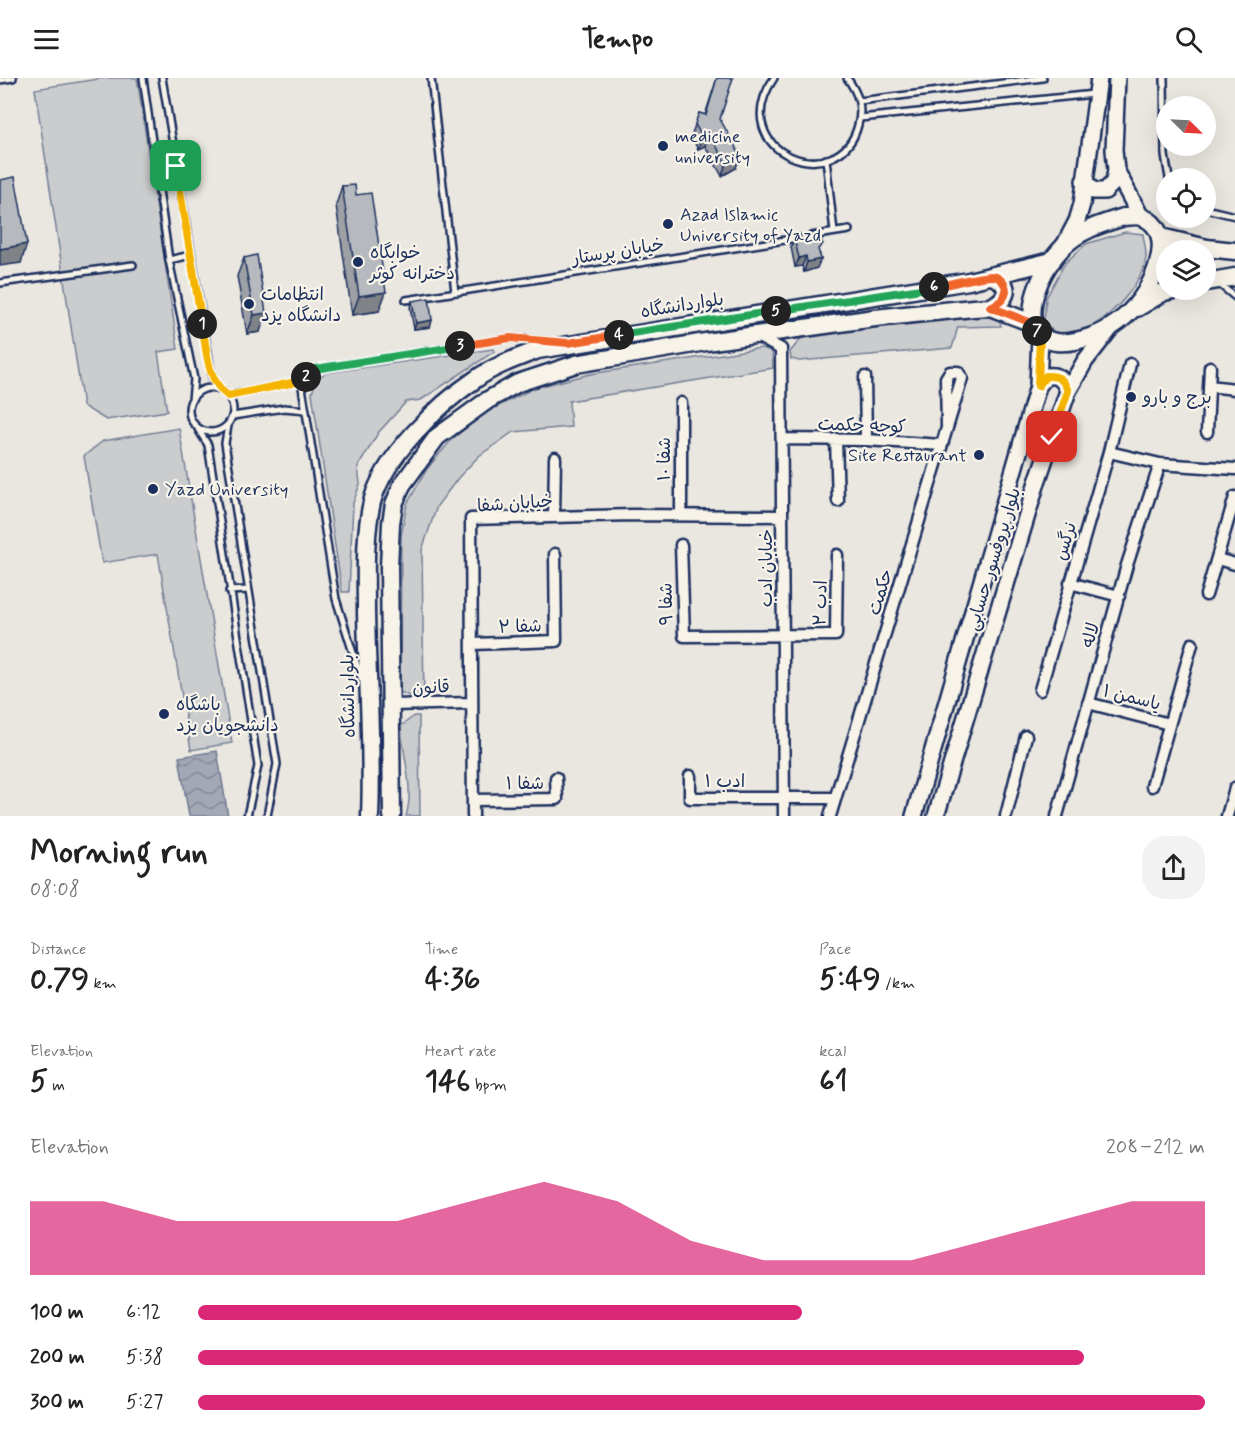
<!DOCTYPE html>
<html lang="en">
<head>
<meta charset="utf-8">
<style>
	body { margin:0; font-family:Mynerve,"Playpen Sans Arabic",sans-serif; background:#f2f2f2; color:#222; height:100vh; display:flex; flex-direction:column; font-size:22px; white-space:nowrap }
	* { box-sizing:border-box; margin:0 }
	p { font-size:20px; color:#767676 }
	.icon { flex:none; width:33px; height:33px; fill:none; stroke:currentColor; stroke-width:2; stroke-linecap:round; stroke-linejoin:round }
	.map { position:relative; height:738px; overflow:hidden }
	.sheet { display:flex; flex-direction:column; background:#fff; flex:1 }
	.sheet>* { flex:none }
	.needle { width:39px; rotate:114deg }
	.fabs { position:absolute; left:1156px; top:18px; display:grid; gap:12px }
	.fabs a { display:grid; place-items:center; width:60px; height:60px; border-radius:50%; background:#fff; box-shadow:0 6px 24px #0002; font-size:30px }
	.pin { position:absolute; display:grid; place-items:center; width:51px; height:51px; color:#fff; margin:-26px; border-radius:12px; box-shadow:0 3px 9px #0006 }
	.km { position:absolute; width:30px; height:30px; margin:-15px; border-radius:50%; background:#222; color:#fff; font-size:16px; line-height:30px; text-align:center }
	.round { display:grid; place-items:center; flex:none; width:63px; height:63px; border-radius:24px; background:#f2f2f2 }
	.headline { display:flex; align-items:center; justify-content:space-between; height:102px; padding:0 30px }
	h1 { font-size:33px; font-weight:800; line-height:45px }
	.figures { display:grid; grid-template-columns:repeat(3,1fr); gap:9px; height:102px; padding:6px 30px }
	.figures div { display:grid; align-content:center }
	.figures b { font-size:30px; font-weight:800 }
	.figures small { font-size:16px; font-weight:400 }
	.figures p { font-size:16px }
	.chart { height:168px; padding:12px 30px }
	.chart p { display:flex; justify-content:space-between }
	.chart svg { width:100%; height:108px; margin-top:6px; fill:#db2777; opacity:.7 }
	ul { padding:0 30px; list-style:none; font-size:20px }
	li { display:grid; grid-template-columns:96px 72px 1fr; align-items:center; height:45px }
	li i { height:15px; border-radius:8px; background:#db2777 }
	header { display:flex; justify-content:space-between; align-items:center; height:78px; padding:0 30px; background:#fff; font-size:27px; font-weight:800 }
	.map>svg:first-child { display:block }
</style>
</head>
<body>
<header><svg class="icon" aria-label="menu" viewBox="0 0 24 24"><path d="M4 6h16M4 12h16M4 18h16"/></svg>Tempo<svg class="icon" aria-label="search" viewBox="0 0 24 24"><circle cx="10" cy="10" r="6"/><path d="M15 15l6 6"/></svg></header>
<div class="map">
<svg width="1235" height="738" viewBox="0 0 1235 738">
	<defs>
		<pattern id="water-waves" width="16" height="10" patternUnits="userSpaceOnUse" patternTransform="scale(1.5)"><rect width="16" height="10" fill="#a3a8b4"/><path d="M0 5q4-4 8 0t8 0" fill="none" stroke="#848996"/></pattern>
	</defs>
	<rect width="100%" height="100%" fill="#eae7e0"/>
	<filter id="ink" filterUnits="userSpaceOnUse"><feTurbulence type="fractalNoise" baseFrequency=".0167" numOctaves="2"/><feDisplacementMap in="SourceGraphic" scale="12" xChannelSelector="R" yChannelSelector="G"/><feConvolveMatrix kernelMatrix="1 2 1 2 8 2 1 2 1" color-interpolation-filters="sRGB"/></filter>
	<g filter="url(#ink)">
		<path fill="#cbcccd" stroke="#737e96" stroke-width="1.5" d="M104,0H137L178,271L158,274L167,333L106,342L83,328L35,11Z
			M1125,154L1143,156C1144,163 1146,171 1146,179C1144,209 1088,269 1054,254C1051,252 1047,247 1044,244L1046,220L1065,185L1086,166Z
			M970,239H989L1000,243L1001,248L958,249L952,270L799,283L791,281L790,274L803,258Z
			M762,270L772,273L773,290L569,323L571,349L513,354L479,378L458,400L437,428L422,472L424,624L400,614L401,458L407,426L427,391L452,361L487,334L534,310L590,296Z
			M493,271L495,273L421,322L406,324L378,355L358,389L360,406L353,425L349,514H342L312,315L316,302L325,295Z
			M179,350L232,665L191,672L158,476L102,485L84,378L103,363Z
			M414,638H419V643L420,738H406C415,709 402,676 401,648Z"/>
		<path fill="url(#water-waves)" stroke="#6d7892" stroke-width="1.5" d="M217,673L228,738H189L179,679Z"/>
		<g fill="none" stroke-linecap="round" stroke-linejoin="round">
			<g stroke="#1b2f5e" stroke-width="10">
				<path id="service" d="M143,0L169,182L194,301L192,322
					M162,0L212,299L219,312
					M431,0L455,214
					M774,0C723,75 840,118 858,47C863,29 858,15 847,0
					M1164,0L1165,77L1169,100
					M0,2L13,0
					M859,23L1043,0
					M860,40L1094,16
					M826,81L834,154
					M1206,131L1235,138
					M811,158L849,152
					M169,182L191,177
					M0,205L133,187
					M1218,205L1235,219
					M406,222L798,160
					M189 332a22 22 0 1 1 44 0a22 22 0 1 1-44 0Z
					M228,318L301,303
					M233,338L284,330L306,332
					M228,348L225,365L227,378L277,686L267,738
					M198,351L208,367L258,688L247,738
					M229,513L247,512
					M361,600L336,521L301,303L315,291L510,260L549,263"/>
			</g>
			<g stroke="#1b2f5e" stroke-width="15">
				<path id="minor" d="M755,257L781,271
					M781,271L784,738
					M865,299L866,362
					M1209,308L1235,311
					M681,325V437
					M1207,354L1210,289
					M782,361L866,362L942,367
					M836,361L838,423
					M1109,374L1130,286
					M554,439L555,380
					M681,467L684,558L836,557L837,477
					M1217,481L1235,486
					M1070,505L1119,518
					M1206,517L1235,419
					M472,566L556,563L555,476
					M1040,612L1109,374L1160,386L1235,391
					M1088,625L1169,646
					M392,627L471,625
					M690,698V720H835
					M1152,708L1192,566
					M473,722L557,721L556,700
					M473,738L471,441L633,437L782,438
					M830,738L962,300L958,294H950L946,300L947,349
					M1006,738L1026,658
					M1057,738L1127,487L1160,386
					M1227,738L1235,710"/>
			</g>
			<g stroke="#1b2f5e" stroke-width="20">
				<path id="secondary" d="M1117,0L1114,72L1116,92L1141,139
					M1084,103L1093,113H1105L1114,104L1116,92
					M1065,166L1077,143L1082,126L1099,0
					M1038,308L1046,298C1059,296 1064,302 1068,313
					M914,738L1038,308L1040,257
					M936,738L1037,404L1068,313L1085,283L1113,247"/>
			</g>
			<g stroke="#1b2f5e" stroke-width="21">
				<path id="primary" d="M1124,139C1129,139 1137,137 1142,139C1177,152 1155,202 1140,222C1128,238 1111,251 1093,258C1011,287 1024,209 1063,169C1080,152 1101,146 1124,139Z
					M1161,159L1207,170L1235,173
					M1206,204L1235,199
					M990,229C1009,221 1012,206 992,198
					M1137,230L1164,214L1174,212
					M370,738C373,670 367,601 366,533C366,497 364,459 372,424C384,378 438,327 476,301C494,288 517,280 538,272L969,203L1052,183
					M392,738L389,489L391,445L394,426L402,407L437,359L488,322L518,305L576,286L706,264L875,240L973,230L990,229L1032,245"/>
			</g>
			<use href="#service" stroke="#f7f3e8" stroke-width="5"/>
			<use href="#minor" stroke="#f7f3e8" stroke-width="10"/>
			<use href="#secondary" stroke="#f7f3e8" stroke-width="15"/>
			<use href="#primary" stroke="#f7f3e8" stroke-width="16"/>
		</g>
		<path fill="#9da0a4" stroke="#1b2f5e" stroke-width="1.5" d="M717,0L720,41L736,90L722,98L705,68L698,71L691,59L699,35L705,37Z
			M342,108L356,117L379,233L352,237L336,127Z
			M794,160L820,176L817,190L804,194L802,188L795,189L791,169Z
			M244,180L260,254L247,256L237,198Z
			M412,223L432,242L430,249L414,251L410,229Z"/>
		<path fill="#7f8286" stroke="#1b2f5e" stroke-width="1.5" d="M709,55L705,68L698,71L702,59Z
			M740,77L736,90L722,98L726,85Z
			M27,166L21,185L0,188V171Z
			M806,178L802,188L795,189L799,180Z
			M821,181L817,190L804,194L807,184Z
			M386,214L379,233L352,237L359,218Z
			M266,235L260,254L247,256L254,237Z
			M432,242L430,249L414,251L416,245Z"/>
		<path fill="#b6babf" stroke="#1b2f5e" stroke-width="1.5" d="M717,0H733L720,41L740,77L726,85L709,55L702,59L695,46L699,35L706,37Z
			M15,99L27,166L0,171V102Z
			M355,107L356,117L371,115L386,214L359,218L342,108Z
			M816,154L823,166L818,171L821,181L807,184L806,178L799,180L794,160Z
			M257,177L266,235L254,237L244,180Z
			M429,220L432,242L416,245L412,223Z"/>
	</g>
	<g fill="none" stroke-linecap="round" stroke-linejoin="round" filter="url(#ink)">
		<g stroke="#fff" stroke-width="12">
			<path id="split-1" d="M176,88L202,246"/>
		</g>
		<g stroke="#fff" stroke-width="12">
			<path id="split-2" d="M202,246C207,271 206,302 228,318L301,303L306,299"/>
		</g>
		<g stroke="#fff" stroke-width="12">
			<path id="split-3" d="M306,299L315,291L460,268"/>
		</g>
		<g stroke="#fff" stroke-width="12">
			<path id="split-4" d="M460,268L510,260L568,265L619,257"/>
		</g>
		<g stroke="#fff" stroke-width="12">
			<path id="split-5" d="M619,257L776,233"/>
		</g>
		<g stroke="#fff" stroke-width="12">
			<path id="split-6" d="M776,233L934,209"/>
		</g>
		<g stroke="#fff" stroke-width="12">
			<path id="split-7" d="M934,209C948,207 979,198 991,198C999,198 1006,205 1006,213C1005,222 998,226 990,229L1032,245L1037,253"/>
		</g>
		<g stroke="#fff" stroke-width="12">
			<path id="split-8" d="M1037,253L1040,257L1038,308L1046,298C1059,297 1064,302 1068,313L1052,359"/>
		</g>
		<use href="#split-1" stroke="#f5b400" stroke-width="8"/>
		<use href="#split-2" stroke="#f5b400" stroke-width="8"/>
		<use href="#split-3" stroke="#22a559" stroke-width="8"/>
		<use href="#split-4" stroke="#f0652b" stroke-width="8"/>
		<use href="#split-5" stroke="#22a559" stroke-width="8"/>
		<use href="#split-6" stroke="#22a559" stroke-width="8"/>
		<use href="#split-7" stroke="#f0652b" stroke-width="8"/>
		<use href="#split-8" stroke="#f5b400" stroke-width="8"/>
	</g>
	<g fill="#1b2f5e" stroke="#f7f3e8" stroke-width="2">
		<circle cx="663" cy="68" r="6"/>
		<circle cx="668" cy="146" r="6"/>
		<circle cx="358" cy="184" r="6"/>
		<circle cx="249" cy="226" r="6"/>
		<circle cx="1131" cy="319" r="6"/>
		<circle cx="979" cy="377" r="6"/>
		<circle cx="153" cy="411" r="6"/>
		<circle cx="164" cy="636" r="6"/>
	</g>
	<g text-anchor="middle" stroke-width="4.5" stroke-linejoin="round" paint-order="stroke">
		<g font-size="18" fill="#1b2f5e" stroke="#f7f3e8" text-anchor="start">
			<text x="675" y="64">medicine<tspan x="675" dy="21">university</tspan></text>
			<text x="680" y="142">Azad Islamic<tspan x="680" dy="21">University of Yazd</tspan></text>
			<text x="370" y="180">خوابگاه<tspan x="370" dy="21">دخترانه کوثر</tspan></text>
			<text x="261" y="222">انتظامات<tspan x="261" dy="21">دانشگاه یزد</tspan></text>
			<text x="1143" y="325">برج و بارو</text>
			<text x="967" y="383" text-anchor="end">Site Restaurant</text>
			<text x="165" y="417">Yazd University</text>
			<text x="176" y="632">باشگاه<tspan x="176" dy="21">دانشجویان یزد</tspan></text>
		</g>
		<g font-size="18" fill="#1b2f5e" stroke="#f7f3e8">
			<text transform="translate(618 173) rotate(-9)" y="6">خیابان پرستار</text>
			<text transform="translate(682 227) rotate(-9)" y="6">بلواردانشگاه</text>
			<text transform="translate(862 347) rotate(2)" y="6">کوچه حکمت</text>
			<text transform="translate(664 381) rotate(-90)" y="6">شفا ۱۰</text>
			<text transform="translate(515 425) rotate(-4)" y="6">خیابان شفا</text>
			<text transform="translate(1065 463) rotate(-73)" y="6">نرگس</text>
			<text transform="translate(993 481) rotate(-73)" y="6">بلوار پروفسور حسابی</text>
			<text transform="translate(766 490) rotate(-90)" y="6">خیابان ادب</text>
			<text transform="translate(880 514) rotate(-73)" y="6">حکمت</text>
			<text transform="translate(820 525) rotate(-88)" y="6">ادب ۲</text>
			<text transform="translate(666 526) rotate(-91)" y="6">شفا ۹</text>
			<text transform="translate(520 548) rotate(-2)" y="6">شفا ۲</text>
			<text transform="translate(1090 557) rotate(-74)" y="6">لاله</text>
			<text transform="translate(431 609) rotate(-2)" y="6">قانون</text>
			<text transform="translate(348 618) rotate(-91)" y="6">بلواردانشگاه</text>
			<text transform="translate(1132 619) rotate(14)" y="6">یاسمن ۱</text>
			<text x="725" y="709">ادب ۱</text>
			<text transform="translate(525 705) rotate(-1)" y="6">شفا ۱</text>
		</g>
	</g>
</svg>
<div class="fabs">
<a><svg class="needle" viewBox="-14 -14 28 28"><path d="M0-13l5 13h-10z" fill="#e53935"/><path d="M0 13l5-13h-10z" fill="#767676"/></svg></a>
<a><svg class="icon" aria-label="locate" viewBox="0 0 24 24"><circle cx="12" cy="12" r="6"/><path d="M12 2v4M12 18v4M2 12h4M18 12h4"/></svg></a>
<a><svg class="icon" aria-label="layers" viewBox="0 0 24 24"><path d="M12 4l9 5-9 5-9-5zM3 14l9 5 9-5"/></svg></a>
</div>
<div class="pin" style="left:176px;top:88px;background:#1e9e55"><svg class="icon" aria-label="arrive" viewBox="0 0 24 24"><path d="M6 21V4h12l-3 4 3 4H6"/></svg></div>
<div class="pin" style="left:1052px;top:359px;background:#d93025"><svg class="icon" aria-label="check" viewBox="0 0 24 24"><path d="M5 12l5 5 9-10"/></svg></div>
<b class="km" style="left:202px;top:246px">1</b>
<b class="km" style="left:306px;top:299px">2</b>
<b class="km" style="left:460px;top:268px">3</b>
<b class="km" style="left:619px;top:257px">4</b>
<b class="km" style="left:776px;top:233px">5</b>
<b class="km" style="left:934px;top:209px">6</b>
<b class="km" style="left:1037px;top:253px">7</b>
</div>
<section class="sheet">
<div class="headline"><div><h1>Morning run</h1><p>08:08</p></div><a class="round"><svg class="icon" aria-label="share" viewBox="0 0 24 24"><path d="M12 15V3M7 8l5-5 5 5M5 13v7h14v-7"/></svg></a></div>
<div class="figures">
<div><p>Distance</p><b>0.79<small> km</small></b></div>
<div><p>Time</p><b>4:36</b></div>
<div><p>Pace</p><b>5:49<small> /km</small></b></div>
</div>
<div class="figures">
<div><p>Elevation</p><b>5<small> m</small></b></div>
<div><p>Heart rate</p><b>146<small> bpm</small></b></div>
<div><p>kcal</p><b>61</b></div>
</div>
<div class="chart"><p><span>Elevation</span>208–212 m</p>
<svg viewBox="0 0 160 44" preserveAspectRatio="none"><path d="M0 44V14L10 14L20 22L30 22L40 22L50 22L60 14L70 6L80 14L90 30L100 38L110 38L120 38L130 30L140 22L150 14L160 14V44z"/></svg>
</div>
<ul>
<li><b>100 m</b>6:12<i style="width:60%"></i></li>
<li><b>200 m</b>5:38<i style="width:88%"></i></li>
<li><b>300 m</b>5:27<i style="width:100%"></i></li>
</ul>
</section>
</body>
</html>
